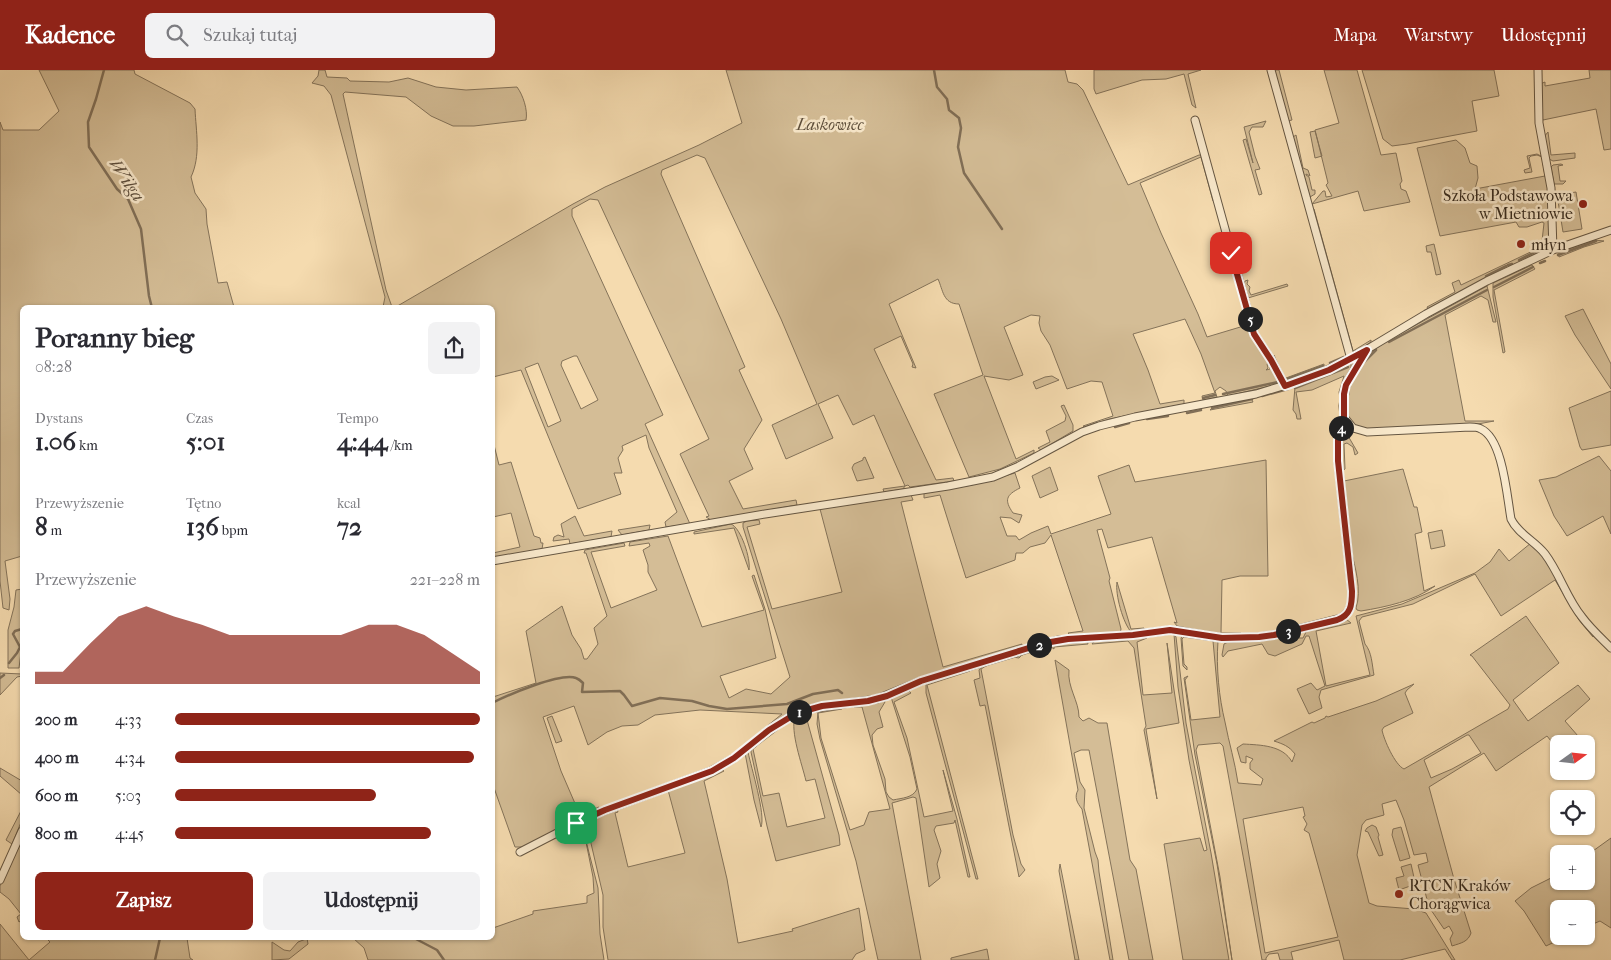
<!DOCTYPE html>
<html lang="pl">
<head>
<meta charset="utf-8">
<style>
	body { margin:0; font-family:"IM FELL French Canon",serif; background:#f2f2f3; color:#2b2b33; height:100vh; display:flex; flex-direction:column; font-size:19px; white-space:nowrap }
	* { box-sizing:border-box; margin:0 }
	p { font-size:16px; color:#7c7c81 }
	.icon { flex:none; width:28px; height:28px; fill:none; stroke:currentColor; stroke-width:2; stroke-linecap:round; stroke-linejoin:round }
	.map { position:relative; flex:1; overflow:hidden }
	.side { position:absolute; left:20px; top:235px; width:475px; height:635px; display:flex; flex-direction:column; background:#fff; border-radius:8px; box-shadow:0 1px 4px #0004 }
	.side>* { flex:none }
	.needle { width:32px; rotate:75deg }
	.controls { position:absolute; left:1550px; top:665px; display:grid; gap:10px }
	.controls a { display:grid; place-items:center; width:45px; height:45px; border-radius:8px; background:#fff; box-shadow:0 1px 4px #0004; font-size:25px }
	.pin { position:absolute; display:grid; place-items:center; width:42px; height:42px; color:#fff; margin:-21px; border-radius:10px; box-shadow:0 2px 8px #0006 }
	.km { position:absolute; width:25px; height:25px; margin:-12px; border-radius:50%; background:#222; color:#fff; font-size:14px; line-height:25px; text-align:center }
	.round { display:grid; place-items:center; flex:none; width:52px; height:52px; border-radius:8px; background:#f2f2f3 }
	.head { display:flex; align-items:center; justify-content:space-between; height:85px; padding:0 15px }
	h1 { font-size:28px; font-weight:700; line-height:38px }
	.metrics { display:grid; grid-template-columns:repeat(3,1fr); gap:8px; height:85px; padding:5px 15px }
	.metrics div { display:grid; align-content:center }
	.metrics b { font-size:25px; font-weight:700 }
	.metrics small { font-size:14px; font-weight:400 }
	.metrics p { font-size:14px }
	.chart { height:140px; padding:10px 15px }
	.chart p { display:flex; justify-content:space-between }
	.chart svg { width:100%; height:90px; margin-top:5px; fill:#8f2418; opacity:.7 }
	.button { display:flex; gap:10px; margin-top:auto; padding:10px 15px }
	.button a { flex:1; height:58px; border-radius:8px; background:#8f2418; color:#fff; font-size:20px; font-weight:700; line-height:58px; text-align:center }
	.button a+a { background:#f2f2f3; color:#2b2b33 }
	ul { padding:0 15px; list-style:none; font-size:16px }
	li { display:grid; grid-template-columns:80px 60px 1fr; align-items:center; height:38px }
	li i { height:12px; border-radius:6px; background:#8f2418 }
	header { display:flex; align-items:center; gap:30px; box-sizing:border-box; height:70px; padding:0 25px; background:#8f2418; color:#fff }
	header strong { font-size:24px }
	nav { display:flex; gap:28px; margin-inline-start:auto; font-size:18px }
	.search { width:350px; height:45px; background:#f2f2f3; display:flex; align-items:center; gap:12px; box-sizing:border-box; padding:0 18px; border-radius:8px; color:#7c7c81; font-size:19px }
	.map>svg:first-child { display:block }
</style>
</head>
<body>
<header>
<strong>Kadence</strong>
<div class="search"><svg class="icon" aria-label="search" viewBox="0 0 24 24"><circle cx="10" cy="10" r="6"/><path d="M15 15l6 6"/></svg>Szukaj tutaj</div>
<nav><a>Mapa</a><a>Warstwy</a><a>Udostępnij</a></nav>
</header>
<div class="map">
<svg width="1611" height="890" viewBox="0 0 1611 890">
	<rect width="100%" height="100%" fill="#f5dbaf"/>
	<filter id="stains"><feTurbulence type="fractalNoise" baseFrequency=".004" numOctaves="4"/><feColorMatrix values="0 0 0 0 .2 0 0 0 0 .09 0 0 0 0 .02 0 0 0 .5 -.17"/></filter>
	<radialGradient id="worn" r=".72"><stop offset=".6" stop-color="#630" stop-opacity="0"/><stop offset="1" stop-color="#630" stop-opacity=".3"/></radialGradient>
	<path fill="#d4bd96" stroke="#84735a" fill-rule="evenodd" d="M39,0H134L135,4L190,33L195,39C196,61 201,86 191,107L195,123L206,139L207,154L218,213L227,212L234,237L22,238V486L5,491L10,529L9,540L3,538L0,511V52L3,60H39L59,41Z
		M319,0H325L327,7L347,8L350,11L389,12L408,8L436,17L466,20L517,17C523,25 528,40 526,50L474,56H453L431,46L406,27L345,22L343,24L386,220L392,237H383L385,227L331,25L324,16L312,13L318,6Z
		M726,0H1065L1068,12L1077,14L1083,20L1128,115L1199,85H1203L1215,130L1213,131L1201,87L1140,113L1161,163L1198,244L1207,267L1247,255V250L1256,274L1269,293L1267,294L1268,298L1266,300L1270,299L1269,293L1278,309V314L1228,326L1226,321L1220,317L1215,321L1217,327L1203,330L1202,326L1215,323L1201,284L1185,249L1133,264L1148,300L1160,334L1184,330V334L1109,349L1084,357L1083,356L1113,346L1102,312L1091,311L1067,319L1050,275L1041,261L1039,253L1040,246L1031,245L1004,257L1023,305L1009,310L984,306L1016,389L1034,380V383L1000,399L969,407L934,324L983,305L959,234C943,234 943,220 938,209L889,234L916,298L912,297L913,294L901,266L874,279L936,410L953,408L954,411L910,417L908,415L905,416L903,419L884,422L883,419L905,416L874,345L853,355L838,325L818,334L833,368L786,389L772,355L817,334L781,249L705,88L697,85L662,100L661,104L745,297L739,300L762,350L744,379L753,399L729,411L743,439L796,430L797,435L711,450L706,447L709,446L680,384L709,369L598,130L590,129L572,139V146L663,345L645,354L690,454L666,457L665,452L677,442L649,378L646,365L622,376L623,380L618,388L622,403H614L621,424L578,439L521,300L493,307L492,238H394L573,134L605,117L699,75L742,53ZM574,286H577L598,330L581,339L561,295L562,291ZM538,293L561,351L548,357L525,298Z
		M1094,0H1201L1188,4L1196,38L1192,35L1184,4L1166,9L1142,10L1096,24L1094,19Z
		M1273,0H1279L1292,50L1288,51Z
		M1324,0H1357L1381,85L1396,83L1402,111L1400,114L1401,119L1406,121L1410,132L1364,141L1358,121L1312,134L1323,121H1325L1326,127L1332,126L1326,115L1328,113L1315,60L1339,53Z
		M1362,0H1494L1499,26L1472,31L1477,61L1407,74L1392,76L1383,69Z
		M1589,0H1611V79L1604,80L1596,39L1543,50L1540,42V14L1545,12V16L1590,8Z
		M1266,51L1263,57H1252L1249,62L1255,86L1260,99L1255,100L1262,124L1259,125L1243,70L1246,69L1253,93L1244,57Z
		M1315,61L1322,86L1315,88L1310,62Z
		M1548,62L1551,85L1575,83V88L1553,91L1549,89L1543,68Z
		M1296,65L1303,98L1308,100L1310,106L1306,104V105L1309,107L1312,120H1315V124L1310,127L1293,67Z
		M1456,70L1465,78L1470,93L1477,96L1478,108L1475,119L1545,106L1542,87L1537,85L1531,86L1529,88L1532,102L1525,103L1524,100L1530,98L1527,86L1537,84L1541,86C1549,103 1554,162 1545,179L1428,239L1427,237L1455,222L1452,213L1459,210L1461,215L1539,178L1544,176L1545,172L1542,171L1544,153L1542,152L1527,157H1519L1516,152L1440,166L1417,78Z
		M1561,94L1563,95L1558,96L1560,111H1566L1563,114H1554L1551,97L1553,95Z
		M1576,122L1582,159L1563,162L1557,125Z
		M1314,139L1353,281L1371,270V272L1355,283L1351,280L1313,140Z
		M1594,170L1604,171L1584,177L1559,187L1558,183Z
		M1434,174L1441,204L1436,205L1431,182H1427L1426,176Z
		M1532,195L1535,199L1494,220L1505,282L1503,283L1493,227V213Z
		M1248,210L1247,214L1250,217L1249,221L1251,225L1287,214L1288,216L1248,228L1244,214L1245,211Z
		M1487,216L1496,252H1493L1488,230L1481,226L1445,245L1465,351H1494L1478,354L1367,360L1355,356L1347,345L1345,337L1348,315L1365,287L1385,272Z
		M1583,239L1611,294V319L1575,265L1565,246Z
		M1274,285L1283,306L1286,308L1324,294V298L1287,311L1284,309L1274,290Z
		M1350,294H1351V298L1340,328L1339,322L1344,306L1312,320L1296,322L1301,349H1297L1296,344L1293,340L1295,317Z
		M1052,306L1059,310L1036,319L1033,312L1045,307Z
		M1611,321V375L1582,380L1580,377L1569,338Z
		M1251,328L1253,332L1210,340L1215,336Z
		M1064,335L1073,355V361L1041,380L1038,378L1050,372L1046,361L1065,351L1066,346L1061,336Z
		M1344,359L1358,383L1355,385L1353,377L1347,373L1344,374L1345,399L1342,401L1344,411L1403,399L1414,437H1417L1422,462L1415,464L1424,521L1435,516C1414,531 1386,537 1361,541L1357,540L1356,538C1362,520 1355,497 1351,480L1339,378Z
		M492,367L499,395L511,392L534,466L540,468L541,473H543L542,479L493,488V483L520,477L511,443L493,447Z
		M1599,386L1611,401V464L1603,446L1567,466L1554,446L1539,410L1556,407Z
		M865,387L874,408L857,411L852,398L854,394L863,390V388Z
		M1266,390L1268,506H1240L1222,510L1221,563H1241L1240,565H1222L1177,556L1174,552L1177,553L1152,467L1108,478L1102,459L1097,460L1110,508L1109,511L1121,559L1120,564L1071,566L1068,563L1083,561L1051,465L1045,473L1030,477L1023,483H1016L1015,490L966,508L940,425L924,428V423L972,415L1015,403L1020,418C1006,425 1004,430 1013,443L1022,445L1019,453L1011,448L1000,447L1007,466H1016L1019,470L1031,463L1048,456L1051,464L1111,444L1098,406L1129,395L1135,412Z
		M1050,397L1058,420L1040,428L1032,406Z
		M911,425L913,430L901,432L943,597L1022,574V577L879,626L818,634L748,675L745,674L782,644L700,640L655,645L638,655L622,656L607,662L588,675L574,636L543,647L561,701L580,745L599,737L598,740L523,777H515L493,715V627L536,613L526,561L562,536L572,565L581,579L584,589H587L598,574L594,558L607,546L586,483H584L585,480L624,473L625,476L591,482L611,538L657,520L648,502V495L643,480L650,476L649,473L629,476L630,472L668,466L702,557L764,540L752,506L754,505L765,539L776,588L720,606L729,628L746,619L771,624L790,607L743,457V453L747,451L759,450L760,454L747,457L772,539L842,522L820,439Z
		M575,446L584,466L612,461L611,467L570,474L569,469L553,471L554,467L558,465L564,467L561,454Z
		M731,454C741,458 751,489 749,500L734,458L694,464V462Z
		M650,455L649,460L622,465L618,460Z
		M1442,460L1445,476L1431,479L1428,463Z
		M1531,473L1544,487L1595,565L1593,567L1579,550L1555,510L1501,546L1475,504L1413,534L1362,547L1359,551L1365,574C1372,582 1372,595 1374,605L1321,620L1319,627L1322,638L1309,644L1297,619L1311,613L1317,620L1325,616L1309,566H1306L1302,574L1275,586L1268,584L1262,574L1228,581L1223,587L1222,585L1224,574L1228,572L1262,570L1300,561L1299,568H1303L1307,560L1346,549L1351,553L1316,561L1326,616L1370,605L1356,546L1402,534L1475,503L1490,492L1499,479L1509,491Z
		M1117,512L1131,559L1144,558V561L1132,563C1123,554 1115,524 1117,512Z
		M22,519V574L19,598H8V560L14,537L16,520Z
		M1526,546L1559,593L1513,630L1528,651L1578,615L1590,629L1565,651L1578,666L1568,674H1559V681L1547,666L1496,701L1484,683L1429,717L1454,809L1471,863C1468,872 1461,873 1452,876L1450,869L1453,863L1449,856L1444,859L1429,837L1418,795L1428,792L1426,783L1414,785L1404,750L1396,730L1382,734L1384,745L1366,750L1362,755L1357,785L1369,833L1377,836L1414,839L1426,843L1455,890H1452L1445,879L1400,890H1344L1339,870L1291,882L1293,890H1280L1278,883L1269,884L1266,888V890H1262L1223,676L1220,673L1198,675L1196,680L1220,807L1232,890L1217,794L1195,685L1184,608L1188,606L1185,610L1191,650L1220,647L1213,571L1184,567L1182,569L1184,594L1187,597V600L1183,596L1181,568L1183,565L1216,569L1218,571C1216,598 1219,627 1225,652C1229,673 1235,692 1238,713L1261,715L1263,709L1250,699V693L1253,689L1246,686V693L1241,692L1237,678L1243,674C1260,675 1283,675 1292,692L1295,684C1289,676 1283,674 1274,671L1312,652L1314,653L1325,648L1326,646L1328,647L1376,631L1414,614L1407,620L1405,623L1413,643L1384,657L1382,660C1384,670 1395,695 1404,699L1508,639L1510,635L1472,586L1470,585ZM1467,665H1469L1481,683L1452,699L1431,708L1424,690ZM1303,737L1305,746L1303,747L1307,754L1304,760L1309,763L1338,867L1265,883L1243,749Z
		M1174,564L1176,567L1186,653L1211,783L1229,890H1183L1164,774L1200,768L1204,781L1207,780L1189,690L1178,617Z
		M1146,566L1147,568L1137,572L1143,625L1172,623L1167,573L1179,653L1146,659L1157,729L1144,660L1146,656L1134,578L1128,571L1092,574L1095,570Z
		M1087,570L1088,574L1054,577V579L1051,577C1042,579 1025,580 1019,588C1011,585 988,594 981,599L1013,765L1021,794L1025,800L1019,807L985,635L980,636L974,610L980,608L979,600L983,595L1053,574Z
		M1055,590L1069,600C1067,617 1079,631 1079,647L1083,651L1089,648L1098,653H1107L1130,790L1136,799L1153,890H1129L1089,680H1081L1074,683L1080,712L1085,720L1084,738L1095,782L1098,790L1099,802L1113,890H1110L1082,739C1077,733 1074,727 1078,720Z
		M970,600V601L927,615L978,809H976L926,623V615L928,612Z
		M0,603L22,604V606L17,607L0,625Z
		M908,620L911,623L894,632L907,668L924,747L953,741L943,700L957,749L970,807H968L955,750L954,753L936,756L934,760L941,781L937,794L940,808L929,817L916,728L913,727L892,733L921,890H878L856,791L820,669L817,654L818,641L841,636L842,639L818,643L821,668L850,760L864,755L869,742L890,739L862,637H854V635L884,629L885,632L879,642L883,657L877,659L872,665L873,675L885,709L886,722L889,727L893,730C902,728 913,728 917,719L910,687L891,627Z
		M802,644L807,650L839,765L840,775L776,791L767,756L751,682L752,677L756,674L757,676L753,679L763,726L779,723L787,757L825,748L815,709L806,711C802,694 790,662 795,646Z
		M552,646L562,671L556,673L547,648Z
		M748,682C751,697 766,745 761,757L754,730L745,683Z
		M0,698L22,711V725L0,706Z
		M721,699L724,701L704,711L727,809L738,873L793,861L792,859L859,838L865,880L856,884L852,890H608L603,857V825L590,769L588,750L617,739L618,742L615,743L628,797L685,783L668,720Z
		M22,739V750L12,774L6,770Z
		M1372,755L1376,757L1379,765L1378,767L1383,785L1379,786L1368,762L1365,761L1367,758Z
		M1401,757L1410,788L1400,791L1392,765L1393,759Z
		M585,767L598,818L600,864L604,890H368L364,878L353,868H492L493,858L533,844V841L587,833V826L594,823L593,807Z
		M22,768V850L19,852L17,847L21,844L9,829L0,822V816Z
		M1611,768V858L1600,851L1586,857V839H1559V866H1567L1546,876L1524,841L1515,831L1531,818L1559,804V811H1586V786Z
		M1060,794L1079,890H1075L1059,801Z
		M1411,794L1415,812L1413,815L1399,820L1396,808L1404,806L1401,797Z
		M0,854L29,890L50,872L46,868H187L190,888L193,890H0Z
		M306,869L307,868L308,874L289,889L272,890V872L284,880L290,881L298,872Z
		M987,879L989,890H951V888Z"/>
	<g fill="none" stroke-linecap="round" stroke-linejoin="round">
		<path stroke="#816f57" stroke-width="2.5" d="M104,0L96,29L88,52L89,77L117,119L128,129L141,159L149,226L152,238
			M934,0L937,17L947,29L949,40L959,48L961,58L958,77L964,103L1002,159
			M1558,185L1596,171
			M1519,190L1543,178
			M1540,193L1545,191
			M1508,195L1512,194
			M1486,206L1506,196
			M1494,217L1533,197
			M1389,272L1487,220
			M1354,282L1356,281
			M1330,293L1344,287
			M1362,294L1376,280
			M1287,309L1323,296
			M1295,318L1348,297
			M1223,324L1278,312
			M1262,326L1288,319
			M1203,328L1215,325
			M1212,338L1252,329
			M1187,343L1201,340
			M1147,349L1168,346
			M1115,357L1129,353
			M9,593L17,583L20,577L13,564L15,561L22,559
			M0,608L4,605
			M492,633C508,625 561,602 576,608C579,609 581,611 583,613L582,622L620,621L624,625L632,636L660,628L692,631L709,636L727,639L787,634L813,624L838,620L842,623
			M414,868L437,880L444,890
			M155,890L160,868"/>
		<g stroke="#655642" stroke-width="9">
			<path id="minor" d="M1271,0L1351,289
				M1538,0L1539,53L1551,118L1553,180
				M1195,50L1254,264L1271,290L1285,316
				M1344,347L1353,358L1367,362L1470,357C1473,357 1478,357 1481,359C1503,369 1507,427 1511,449C1518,464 1535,471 1545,484C1560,504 1567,529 1582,547C1590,558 1601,568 1611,578
				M492,491L765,444L948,416L993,407L1017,397L1082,362L1099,356L1135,347L1256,324L1309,308L1351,289L1426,244L1487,211L1553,180L1611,160
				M520,782L590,746L711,701L734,688L780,653L797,643L809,639L877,629L921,611L1058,570L1133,565L1170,560L1222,568L1259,567L1274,565L1341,548C1352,541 1352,533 1352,521L1338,391V371L1344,347L1343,336L1346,315L1364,283
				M0,810L22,761"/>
		</g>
		<use href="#minor" stroke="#f8e8cb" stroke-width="7"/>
	</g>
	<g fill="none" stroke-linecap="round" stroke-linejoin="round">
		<g stroke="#fff" stroke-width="10">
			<path id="route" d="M576,753L605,740L712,701L734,688L769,660L797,643L822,636L868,631L887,626L921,611L1045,573L1068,569L1133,565L1170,560L1222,568L1259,567L1274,565L1337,550C1351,545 1352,535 1352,521L1338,391V370L1344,347V324L1346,315L1367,280L1329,300L1285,316L1271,290L1254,264L1231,183"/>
		</g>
		<use href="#route" stroke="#8f2418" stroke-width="6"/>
	</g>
	<g fill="#8f2418" stroke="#f8e8cb" stroke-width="2">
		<circle cx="1583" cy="134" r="5"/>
		<circle cx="1521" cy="174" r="5"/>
		<circle cx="1399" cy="824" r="5"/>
	</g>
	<g text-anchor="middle" stroke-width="5" stroke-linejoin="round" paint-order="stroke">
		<g font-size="16" font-style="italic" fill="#5d4e3b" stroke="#f8e8cb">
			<text x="830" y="60">Laskowiec</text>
		</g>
		<g font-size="16" fill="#35291d" stroke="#f8e8cb" text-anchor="start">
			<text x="1573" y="131" text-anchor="end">Szkoła Podstawowa<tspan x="1573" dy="18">w Mietniowie</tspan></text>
			<text x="1531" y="180">młyn</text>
			<text x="1409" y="821">RTCN Kraków<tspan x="1409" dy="18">Chorągwica</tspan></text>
		</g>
		<g font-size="18" font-style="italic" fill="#5b4c3a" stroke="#f8e8cb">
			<text transform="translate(127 110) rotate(56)" y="6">Wilga</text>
		</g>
	</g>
	<rect width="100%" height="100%" filter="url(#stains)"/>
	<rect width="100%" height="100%" fill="url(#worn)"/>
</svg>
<div class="controls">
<a><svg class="needle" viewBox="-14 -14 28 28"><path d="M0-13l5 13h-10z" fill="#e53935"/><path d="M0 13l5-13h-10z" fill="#7c7c81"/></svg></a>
<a><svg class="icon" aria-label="locate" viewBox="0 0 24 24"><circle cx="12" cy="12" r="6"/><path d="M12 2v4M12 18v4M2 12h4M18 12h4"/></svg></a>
<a>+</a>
<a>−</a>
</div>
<div class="pin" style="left:576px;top:753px;background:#1e9e55"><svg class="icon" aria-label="arrive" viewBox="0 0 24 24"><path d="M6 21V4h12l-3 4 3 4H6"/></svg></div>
<div class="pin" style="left:1231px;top:183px;background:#d93025"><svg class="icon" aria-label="check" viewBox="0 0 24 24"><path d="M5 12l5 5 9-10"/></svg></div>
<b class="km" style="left:799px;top:642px">1</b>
<b class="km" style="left:1039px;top:575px">2</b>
<b class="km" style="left:1288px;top:561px">3</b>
<b class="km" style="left:1341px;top:358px">4</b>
<b class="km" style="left:1250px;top:249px">5</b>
<section class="side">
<div class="head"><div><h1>Poranny bieg</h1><p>08:28</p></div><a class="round"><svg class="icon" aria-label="share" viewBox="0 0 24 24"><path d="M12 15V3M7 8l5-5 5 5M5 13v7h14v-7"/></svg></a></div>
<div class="metrics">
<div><p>Dystans</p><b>1.06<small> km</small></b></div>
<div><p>Czas</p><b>5:01</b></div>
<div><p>Tempo</p><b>4:44<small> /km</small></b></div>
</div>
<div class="metrics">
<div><p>Przewyższenie</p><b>8<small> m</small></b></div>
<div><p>Tętno</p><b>136<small> bpm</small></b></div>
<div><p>kcal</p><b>72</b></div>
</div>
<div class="chart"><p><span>Przewyższenie</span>221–228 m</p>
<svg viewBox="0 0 160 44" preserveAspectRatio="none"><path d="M0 44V38L10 38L20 24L30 11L40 6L50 11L60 15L70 20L80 20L90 20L100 20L110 20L120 15L130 15L140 20L150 29L160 38V44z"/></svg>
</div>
<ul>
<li><b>200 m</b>4:33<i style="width:100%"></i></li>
<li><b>400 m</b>4:34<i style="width:98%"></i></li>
<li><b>600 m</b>5:03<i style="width:66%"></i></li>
<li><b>800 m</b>4:45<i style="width:84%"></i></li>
</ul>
<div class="button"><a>Zapisz</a><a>Udostępnij</a></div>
</section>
</div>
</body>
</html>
